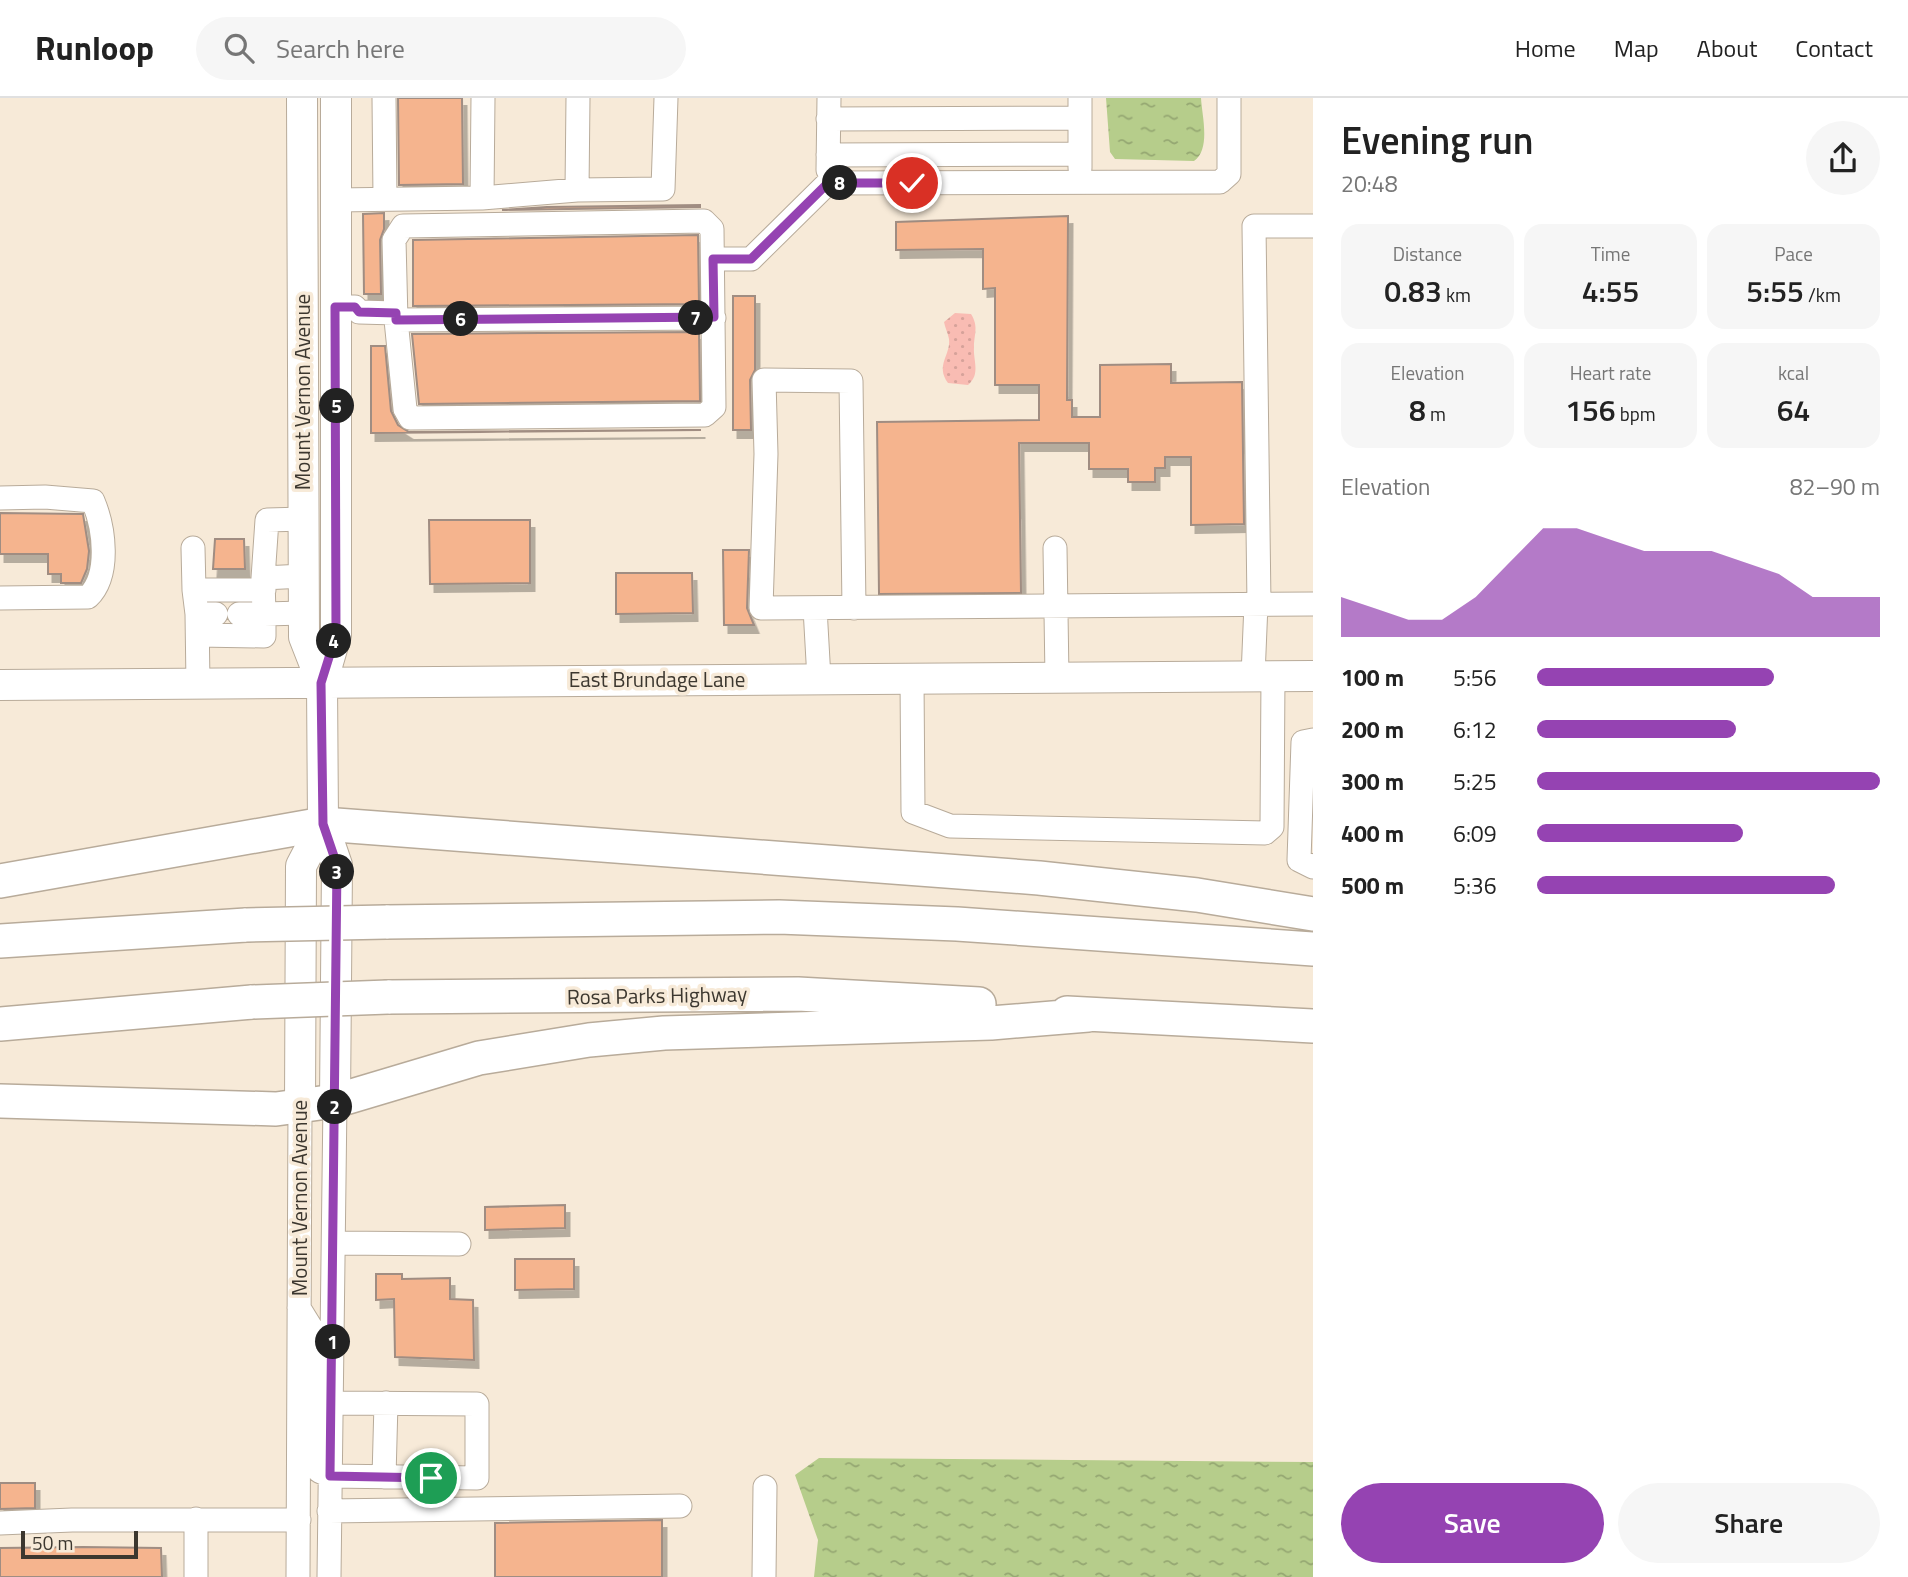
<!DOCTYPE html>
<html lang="en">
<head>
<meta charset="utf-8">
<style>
	body { margin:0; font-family:"Titillium Web",sans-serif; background:#f6f6f6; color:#222; height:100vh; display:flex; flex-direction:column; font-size:26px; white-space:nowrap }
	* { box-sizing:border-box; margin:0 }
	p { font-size:23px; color:#767676 }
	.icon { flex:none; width:38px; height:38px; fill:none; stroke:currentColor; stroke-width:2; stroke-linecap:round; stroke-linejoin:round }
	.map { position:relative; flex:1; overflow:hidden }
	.sheet { display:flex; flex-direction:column; background:#fff; width:595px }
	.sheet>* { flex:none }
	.scale { position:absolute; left:21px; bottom:18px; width:117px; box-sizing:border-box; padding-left:7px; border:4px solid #3c372f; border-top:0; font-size:19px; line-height:24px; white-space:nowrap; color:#3c372f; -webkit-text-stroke:5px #f7ead8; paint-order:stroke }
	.pin { position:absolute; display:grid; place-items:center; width:60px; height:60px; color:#fff; margin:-30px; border:4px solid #fff; border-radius:50%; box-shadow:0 2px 7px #0007 }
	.km { position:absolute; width:35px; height:35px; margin:-18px; border-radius:50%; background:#222; color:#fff; font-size:19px; line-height:35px; text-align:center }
	.round { display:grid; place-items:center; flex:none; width:74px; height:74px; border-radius:37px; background:#f6f6f6 }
	.headline { display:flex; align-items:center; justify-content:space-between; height:119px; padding:0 28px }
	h1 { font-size:38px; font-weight:600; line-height:52px }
	.figures { display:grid; grid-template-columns:repeat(3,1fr); gap:10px; height:119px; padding:7px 28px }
	.figures div { display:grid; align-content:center; border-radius:18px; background:#f6f6f6; text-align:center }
	.figures b { font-size:30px; font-weight:600 }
	.figures small { font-size:19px; font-weight:400 }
	.figures p { font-size:19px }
	.chart { height:196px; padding:14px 28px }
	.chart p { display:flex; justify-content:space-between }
	.chart svg { width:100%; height:126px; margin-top:7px; fill:#9543b2; opacity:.7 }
	.action { display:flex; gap:14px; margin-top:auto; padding:14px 28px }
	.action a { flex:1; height:80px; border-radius:42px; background:#9543b2; color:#fff; font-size:28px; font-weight:600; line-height:80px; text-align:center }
	.action a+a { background:#f6f6f6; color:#222 }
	ul { padding:0 28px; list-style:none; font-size:23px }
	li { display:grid; grid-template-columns:112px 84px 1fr; align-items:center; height:52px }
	li i { height:18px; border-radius:9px; background:#9543b2 }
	header { display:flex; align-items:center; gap:42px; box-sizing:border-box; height:98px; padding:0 35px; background:#fff; border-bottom:2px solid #e0e0e0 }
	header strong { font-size:33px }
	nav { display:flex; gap:38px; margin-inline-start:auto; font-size:24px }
	.search { width:490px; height:63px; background:#f6f6f6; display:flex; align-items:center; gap:18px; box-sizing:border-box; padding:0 24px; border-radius:38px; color:#767676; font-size:26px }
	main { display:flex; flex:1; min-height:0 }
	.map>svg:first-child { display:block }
</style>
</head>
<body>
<header>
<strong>Runloop</strong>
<div class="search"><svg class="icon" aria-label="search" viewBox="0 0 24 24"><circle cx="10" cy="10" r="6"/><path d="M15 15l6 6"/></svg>Search here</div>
<nav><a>Home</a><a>Map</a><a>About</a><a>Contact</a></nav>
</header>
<main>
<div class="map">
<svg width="1313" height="1479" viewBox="0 0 1313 1479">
	<defs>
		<pattern id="park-dots" width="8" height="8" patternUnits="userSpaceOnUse" patternTransform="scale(1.75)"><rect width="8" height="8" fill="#f9bcb3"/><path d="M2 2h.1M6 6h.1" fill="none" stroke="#d6a29a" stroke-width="1.8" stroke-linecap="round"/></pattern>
		<pattern id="water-ripples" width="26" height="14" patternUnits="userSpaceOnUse" patternTransform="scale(1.75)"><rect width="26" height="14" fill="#b6cd8b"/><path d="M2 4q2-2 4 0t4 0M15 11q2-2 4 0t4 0" fill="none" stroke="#95a772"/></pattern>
		<filter id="shadow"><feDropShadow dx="4.5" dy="8" stdDeviation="0" flood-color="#0004"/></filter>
	</defs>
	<rect width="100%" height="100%" fill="#f7ead8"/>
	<path fill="url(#park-dots)" d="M955,215L971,216C979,229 974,236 974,249C973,263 981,276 968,287L948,285C935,267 951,257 949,241C948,235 945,230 944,224Z"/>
	<path fill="url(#water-ripples)" d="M1106,0H1201C1202,18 1211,51 1194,63L1115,61L1110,54Z
		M819,1360L1313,1364V1479H814L818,1442L795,1377Z"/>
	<path fill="#f5b48e" stroke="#a08d82" stroke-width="2" filter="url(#shadow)" d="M398,0H462L463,86L399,87Z
		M700,107V109L502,112L547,109Z
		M384,115V131L380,142L381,196H364L363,116Z
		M1068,118L1067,302H1072V319H1100V267L1171,266V285L1242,284L1244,426L1191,427V359H1165V370H1155V384H1128V371H1089V345H1019L1021,495L879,496L877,324L1039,322V287H995V190L983,191V151L896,152V124Z
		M698,137L699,206L413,208V142Z
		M733,198H755V272L750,282L751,332H733Z
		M699,234L700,303L419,306L412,236Z
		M371,248H385L391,313L398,327L409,334L701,332L371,335Z
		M0,415L83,416L89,453L87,471L81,485H61V476H48V456H0Z
		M429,422H530V485L430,486Z
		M215,441H244L245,471H213Z
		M723,452H749L747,510L754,527H724Z
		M616,475H692L693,515L616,516Z
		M565,1107V1130L485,1132V1109Z
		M515,1161H574V1191L515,1192Z
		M376,1176H402V1181L450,1180V1201L473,1202L474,1262L395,1259L394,1201L376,1202Z
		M0,1385H35V1410L0,1411Z
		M662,1422V1479H495V1425Z
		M83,1449L161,1450L162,1479H0V1450Z"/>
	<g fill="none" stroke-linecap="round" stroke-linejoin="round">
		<g stroke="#b8ab9a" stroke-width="25">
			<path id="minor" d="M384,0L385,101
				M828,21L1080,20
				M828,57L1080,56
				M1080,70V0
				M828,72L829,0
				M577,92L578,0
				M482,100L483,0
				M336,102L482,100L577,92L663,91L666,0
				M704,123L712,131L714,309L705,317L410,320L405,311L396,222L394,142L403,128Z
				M713,161H751L828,85L1220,84L1229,76V0
				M335,209H355L359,214L396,215
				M396,222L714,220
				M0,400L45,399L93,403C104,429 111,477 88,499L0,500
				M193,450L194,492
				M1055,450L1057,580
				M263,480L267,422L304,421
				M1259,506L1254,128H1313
				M815,510L819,581
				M854,510L851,283L764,282L766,356L761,510C945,510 1129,508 1313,506
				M197,516L194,492H264
				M239,516H264L263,480L304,478
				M198,537L264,538V516L304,515
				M1253,578L1256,506
				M912,581L913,714L950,728L1265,735L1272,729L1273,578
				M198,586L197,516H216
				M1313,642L1303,644L1299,762L1313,769
				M335,1145L459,1146
				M299,1210L315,1236L314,1362L319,1373L330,1378L477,1380V1306L332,1305
				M384,1379L386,1305
				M329,1413L680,1408
				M196,1421V1479
				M0,1425L72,1422H299
				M298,1479L300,1008
				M329,1479L335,1003
				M764,1479L765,1389"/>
		</g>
		<g stroke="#b8ab9a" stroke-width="32">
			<path id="major" d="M302,0L304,539L322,585
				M0,587L1313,578
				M335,1003L337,767L323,726L322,585L336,537V0
				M300,1008L301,768L323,726"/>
		</g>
		<g stroke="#b8ab9a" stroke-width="36">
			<path id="highway" d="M0,783L323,726L1039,780L1197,797L1313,816
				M386,824L779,819L957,826L1313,851
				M0,843L246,827
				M388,899L798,896L979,906
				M1067,915L1313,928
				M0,926L252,904
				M0,1003L276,1011L335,1003L479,960L589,942L664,935L991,925L1088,917"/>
		</g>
		<use href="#minor" stroke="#fff" stroke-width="23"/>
		<use href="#major" stroke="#fff" stroke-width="30"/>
		<use href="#highway" stroke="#fff" stroke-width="33"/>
		<g stroke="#b8ab9a" stroke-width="36" stroke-linecap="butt">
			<path id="highway-bridge" d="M246,827L386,824
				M252,904L388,899"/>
		</g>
		<use href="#highway-bridge" stroke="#fff" stroke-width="33"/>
	</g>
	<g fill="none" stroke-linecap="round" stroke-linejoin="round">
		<g stroke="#fff" stroke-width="14">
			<path id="route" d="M431,1380L330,1378L337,767L323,726L321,585L336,537L335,209H355L359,214L396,215V222L714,219L713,161H751L828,85H912"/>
		</g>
		<use href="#route" stroke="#9543b2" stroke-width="9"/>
	</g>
	<g text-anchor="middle" stroke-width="7" stroke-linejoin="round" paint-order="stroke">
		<g font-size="21" fill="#3c372f" stroke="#f7ead8">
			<text transform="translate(303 294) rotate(-90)" y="7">Mount Vernon Avenue</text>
			<text x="657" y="589">East Brundage Lane</text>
			<text transform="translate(657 898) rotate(-1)" y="7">Rosa Parks Highway</text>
			<text transform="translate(300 1100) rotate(-90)" y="7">Mount Vernon Avenue</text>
		</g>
	</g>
</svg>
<div class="scale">50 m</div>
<div class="pin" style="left:431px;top:1380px;background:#1e9e55"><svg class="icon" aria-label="arrive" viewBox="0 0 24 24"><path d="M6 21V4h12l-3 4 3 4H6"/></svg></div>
<div class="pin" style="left:912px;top:85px;background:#d93025"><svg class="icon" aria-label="check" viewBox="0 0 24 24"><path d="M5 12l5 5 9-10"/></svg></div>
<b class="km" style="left:333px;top:1244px">1</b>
<b class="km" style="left:335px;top:1009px">2</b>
<b class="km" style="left:337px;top:774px">3</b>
<b class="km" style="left:334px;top:543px">4</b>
<b class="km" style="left:337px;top:308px">5</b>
<b class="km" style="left:461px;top:221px">6</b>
<b class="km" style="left:696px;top:220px">7</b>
<b class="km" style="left:840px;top:85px">8</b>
</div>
<section class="sheet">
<div class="headline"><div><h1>Evening run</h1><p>20:48</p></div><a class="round"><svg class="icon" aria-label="share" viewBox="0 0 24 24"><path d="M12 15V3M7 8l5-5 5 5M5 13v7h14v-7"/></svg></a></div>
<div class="figures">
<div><p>Distance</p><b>0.83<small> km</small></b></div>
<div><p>Time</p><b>4:55</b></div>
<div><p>Pace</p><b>5:55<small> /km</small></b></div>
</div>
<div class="figures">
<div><p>Elevation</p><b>8<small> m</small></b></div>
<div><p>Heart rate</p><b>156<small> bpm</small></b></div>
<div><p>kcal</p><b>64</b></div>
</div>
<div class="chart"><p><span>Elevation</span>82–90 m</p>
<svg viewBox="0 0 160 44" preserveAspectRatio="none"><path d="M0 44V30L10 34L20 38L30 38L40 30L50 18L60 6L70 6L80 10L90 14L100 14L110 14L120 18L130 22L140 30L150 30L160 30V44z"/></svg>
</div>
<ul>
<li><b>100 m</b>5:56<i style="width:69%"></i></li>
<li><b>200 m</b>6:12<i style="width:58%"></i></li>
<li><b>300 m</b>5:25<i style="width:100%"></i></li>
<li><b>400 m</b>6:09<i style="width:60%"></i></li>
<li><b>500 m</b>5:36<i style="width:87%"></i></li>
</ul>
<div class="action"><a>Save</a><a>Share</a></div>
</section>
</main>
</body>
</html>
